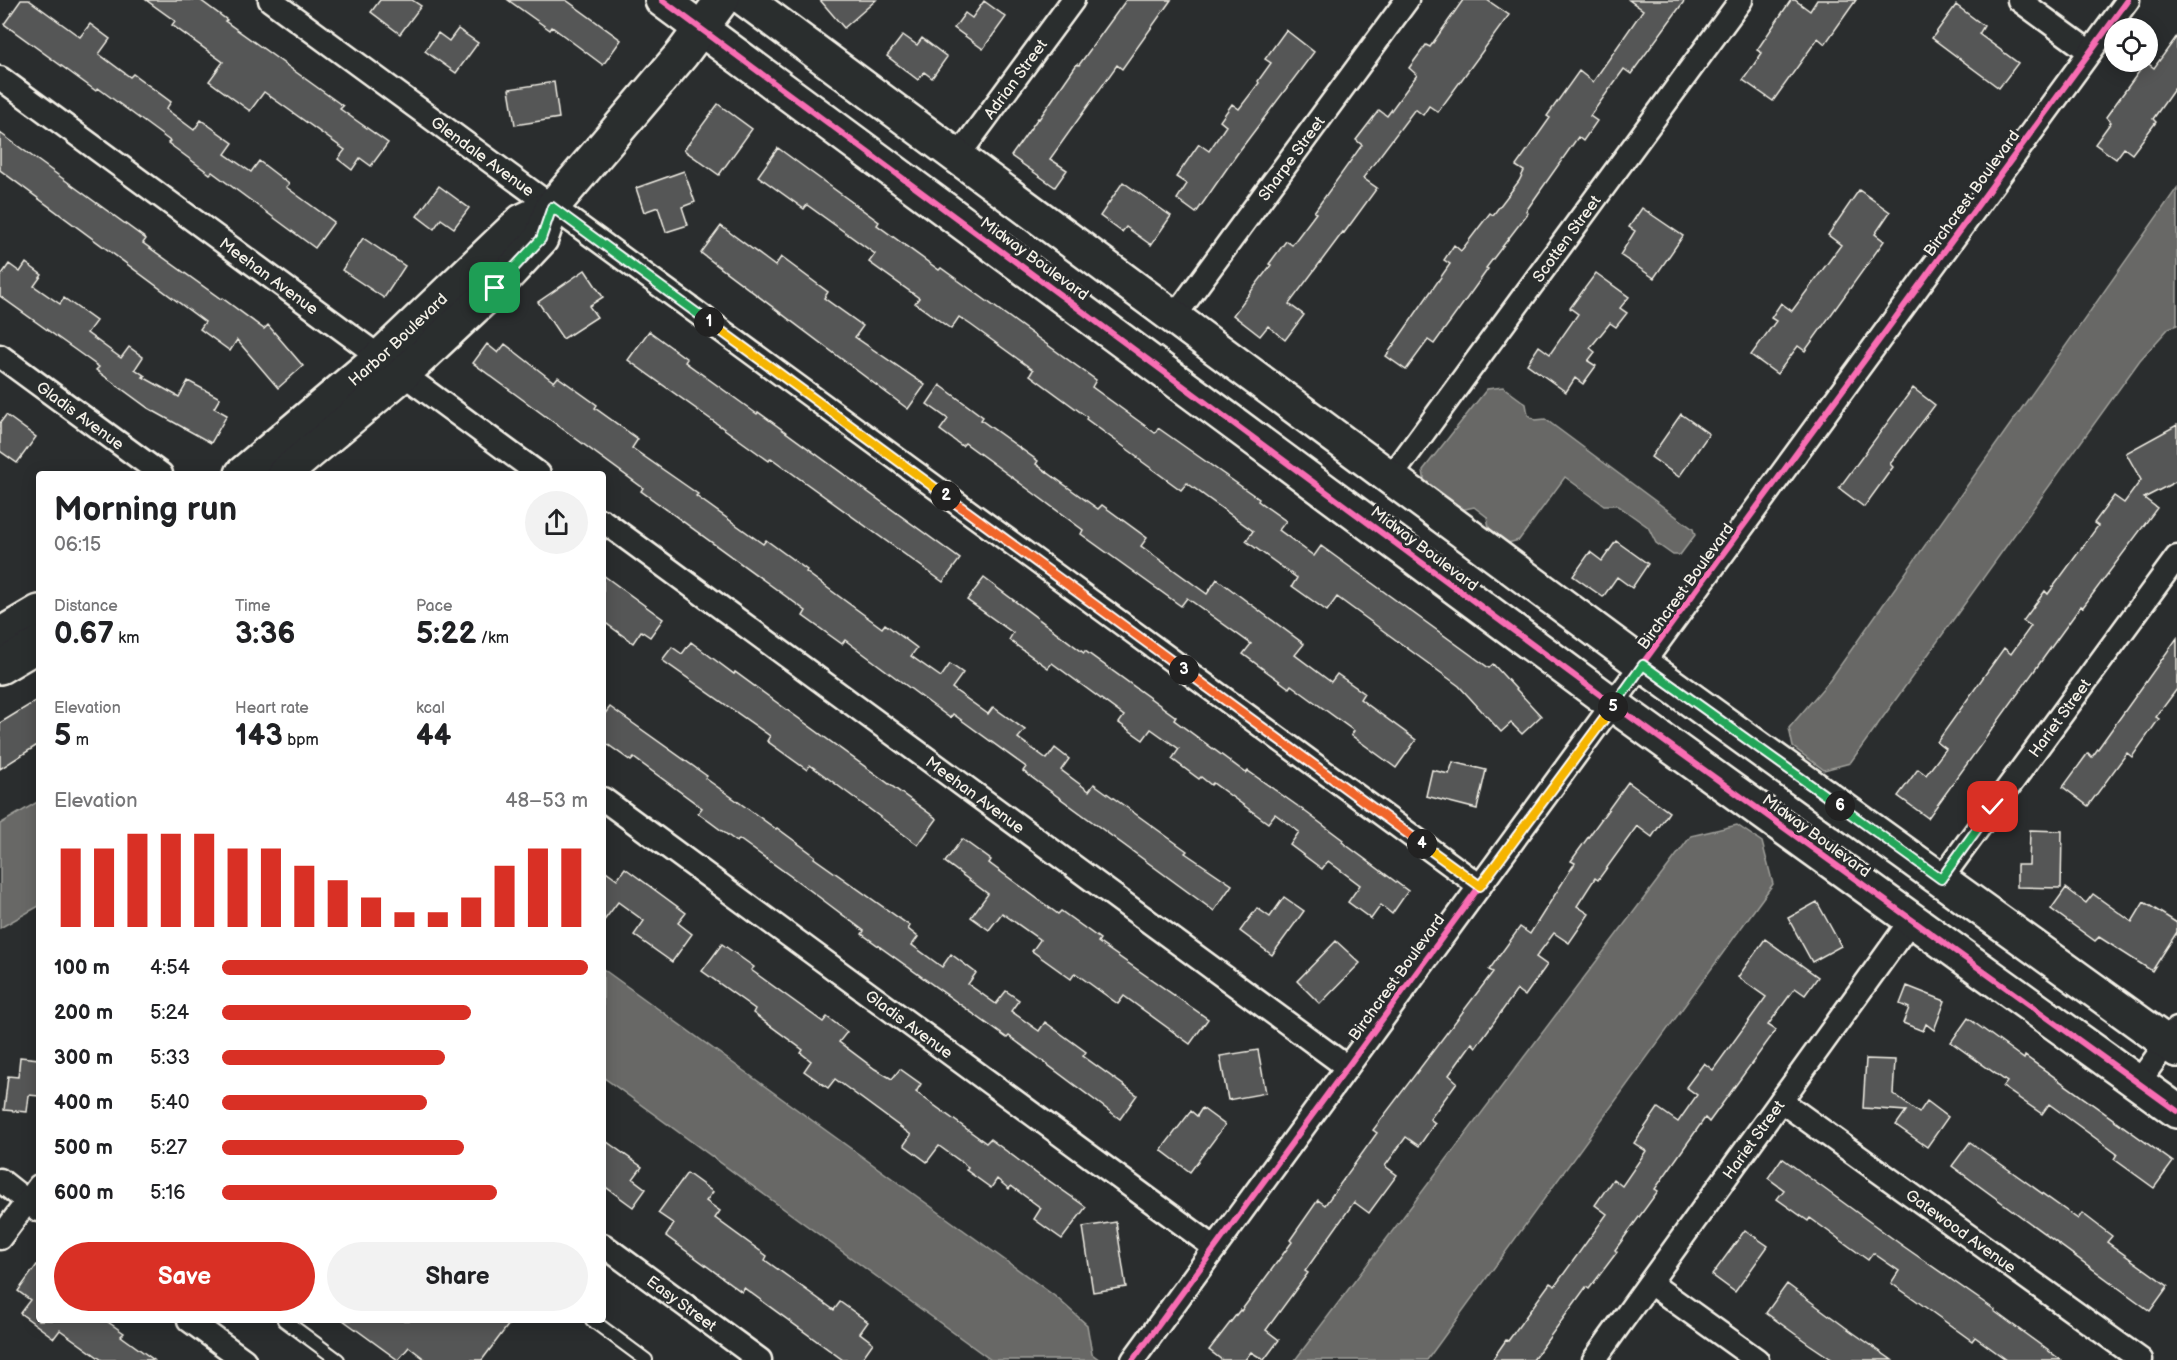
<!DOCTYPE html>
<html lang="en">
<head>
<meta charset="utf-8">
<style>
	body { margin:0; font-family:"Balsamiq Sans",sans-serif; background:#f2f2f2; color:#202124; height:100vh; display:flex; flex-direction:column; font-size:22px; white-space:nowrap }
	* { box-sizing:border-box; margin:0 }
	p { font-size:20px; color:#757577 }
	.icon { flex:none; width:33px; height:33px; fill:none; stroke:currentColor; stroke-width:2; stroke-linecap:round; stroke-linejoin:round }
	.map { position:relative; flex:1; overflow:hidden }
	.details { position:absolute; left:36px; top:471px; width:570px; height:852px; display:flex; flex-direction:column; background:#fff; border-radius:6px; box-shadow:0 3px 15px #0003 }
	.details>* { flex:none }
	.controls { position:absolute; left:2104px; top:18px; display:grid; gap:12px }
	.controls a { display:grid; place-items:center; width:54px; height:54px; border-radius:50%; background:#fff; box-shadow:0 3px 15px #0003; font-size:30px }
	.pin { position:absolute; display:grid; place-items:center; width:51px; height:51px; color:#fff; margin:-26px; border-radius:12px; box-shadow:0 3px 9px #0006 }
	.km { position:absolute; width:30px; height:30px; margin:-15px; border-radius:50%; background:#222; color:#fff; font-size:16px; line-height:30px; text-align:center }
	.round { display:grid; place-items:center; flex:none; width:63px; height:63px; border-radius:32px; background:#f2f2f2 }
	.head { display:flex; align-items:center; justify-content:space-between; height:102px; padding:0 18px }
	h1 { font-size:33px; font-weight:800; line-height:45px }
	.figures { display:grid; grid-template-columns:repeat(3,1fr); gap:9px; height:102px; padding:6px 18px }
	.figures div { display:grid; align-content:center }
	.figures b { font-size:30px; font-weight:800 }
	.figures small { font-size:16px; font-weight:400 }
	.figures p { font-size:16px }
	.chart { height:168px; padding:12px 18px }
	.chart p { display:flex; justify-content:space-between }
	.chart svg { width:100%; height:108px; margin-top:6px; stroke:#d93025; stroke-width:6 }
	.button { display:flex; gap:12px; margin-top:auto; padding:12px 18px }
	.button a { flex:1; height:69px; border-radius:36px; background:#d93025; color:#fff; font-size:24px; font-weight:800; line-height:69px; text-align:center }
	.button a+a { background:#f2f2f2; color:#202124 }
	ul { padding:0 18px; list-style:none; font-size:20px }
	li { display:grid; grid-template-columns:96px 72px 1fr; align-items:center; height:45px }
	li i { height:15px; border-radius:8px; background:#d93025 }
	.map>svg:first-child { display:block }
</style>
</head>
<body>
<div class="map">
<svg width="2177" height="1360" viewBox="0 0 2177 1360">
	<rect width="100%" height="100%" fill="#2a2d2e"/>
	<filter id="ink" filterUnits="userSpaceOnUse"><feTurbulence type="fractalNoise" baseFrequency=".0167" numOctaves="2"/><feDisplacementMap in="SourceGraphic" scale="12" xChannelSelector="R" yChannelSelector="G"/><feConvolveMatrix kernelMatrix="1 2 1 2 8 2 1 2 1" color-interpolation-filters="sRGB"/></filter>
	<g filter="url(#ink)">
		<path fill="#676866" stroke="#9f9f9a" stroke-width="1.5" d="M2177,188V325L2169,328L2140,360L1850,763L1824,770L1793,747L1789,728L1830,680Z
			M1503,387L1526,404L1528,415L1535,420L1545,419L1693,529L1695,535L1680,555H1673L1656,543L1648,527L1617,505H1604L1565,477L1519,540L1508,543L1489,528L1487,517L1474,507L1461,510L1425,484L1423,470L1487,389Z
			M39,801V906L0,928V824Z
			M1737,825L1762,842L1773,884L1427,1360H1295L1691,836Z
			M603,969L1056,1297L1087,1325L1092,1354L1100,1360H991L603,1077Z"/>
		<path fill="#555756" stroke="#f4f1e8" stroke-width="1.5" d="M21,0H29L80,37L90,24L110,39L99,54L130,77L133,74L171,102L166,109L194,130L201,120L233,143L225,154L251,172L259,161L289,184L286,187L334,222L315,248L212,172L210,174L168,143L170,141L98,88L96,91L4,24Z
			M146,0H200L227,20L225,21L343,106L340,109L388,143L371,166L360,158L352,170L338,159L345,150L264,92L250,111L209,81L223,62L172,25L175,21Z
			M380,0H412L421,6L400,34L371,12Z
			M508,0H566L621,40L603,65L552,27L550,30Z
			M820,0H876L844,28Z
			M1126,0H1171L1122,69L1117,65L1050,159L1067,170L1055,187L1011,156L1038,118L1039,119L1077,64L1079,65Z
			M1463,0H1487L1509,15L1438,112L1429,106L1423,115L1415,109L1363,178L1377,188L1344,233L1343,232L1289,304L1304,315L1285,340L1268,326L1260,336L1233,315L1271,265L1269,264L1286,241L1292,245L1316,213L1314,212L1362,145L1356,140L1379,110L1387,116L1417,75L1409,68L1426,45L1430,47Z
			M1629,0H1685L1631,74L1624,69L1590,116L1597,121L1583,141L1578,137L1526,211L1528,213L1486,268L1488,269L1434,344L1428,340L1406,370L1386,356L1450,264L1444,260L1454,245L1461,251L1490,213L1493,215L1519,181L1524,171L1516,166L1550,118L1547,116L1579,71L1593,82L1643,10Z
			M1791,0H1795L1810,11L1817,0H1856L1825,44L1818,38L1773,101L1743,80L1762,53L1757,50Z
			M984,1L1006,17L983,49L954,28L965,13L972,18Z
			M1956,5L1984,26L1979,34L2018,63L1999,88L1932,38Z
			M458,29L478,43L456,73L425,51L438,33L449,41Z
			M1286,30L1314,52L1237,154L1196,213L1177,199L1187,184L1176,177L1199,144L1209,151L1226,126L1220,121L1232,104L1239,109L1259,83L1258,81L1271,63L1265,59Z
			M903,35L917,45L922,38L947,57L932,78L924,72L918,80L887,56Z
			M2177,36V85L2153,119L2156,122L2132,154L2124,148L2116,159L2095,144L2111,122L2106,117L2146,62L2154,68Z
			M554,82L559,118L515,125L509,89Z
			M718,104L752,129L719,175L684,150Z
			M0,133L146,239L143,243L221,299L222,298L264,329L268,325L303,366L278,388L237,340L230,351L200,329L205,322L0,170Z
			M778,148L879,222L877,225L939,270L941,268L1096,380L1092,387L1155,433L1158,428L1259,499L1258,501L1286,521L1279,530L1314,556L1321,546L1489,668L1493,664L1541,716L1522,734L1511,723L1501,732L1459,686L1337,597L1327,611L1292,586L1297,578L1246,541L1253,531L1187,483L1181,490L1137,458L1138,457L1086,419L1087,417L1030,375L1033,370L971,325L959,317L951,329L915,303L919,298L869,262L875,254L807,205L804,209L758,176Z
			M684,171L695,202L682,207L688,225L666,232L658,207L644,212L636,188Z
			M1123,182L1171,216L1151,245L1126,227L1122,232L1100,216Z
			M439,186L469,208L454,228L441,219L434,229L417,216Z
			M1859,190L1890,212L1875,234L1884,241L1805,351L1798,346L1777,374L1751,355L1776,321L1771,318L1781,303L1792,311L1841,245L1828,235Z
			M1642,208L1683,236L1654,278L1620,255L1635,231L1629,227Z
			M721,226L775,266L781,257L828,292L824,298L863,326L855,337L925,385L908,409L701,253Z
			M363,238L405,266L384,298L342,270Z
			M26,263L42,275L34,286L60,304L64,298L96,321L87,333L121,358L129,347L143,357L135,369L145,376L143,377L179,397L188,381L220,398L214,408L227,415L211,443L148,408L96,370L99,367L0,296V277L9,264L20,272Z
			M585,270L603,297L589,306L597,317L563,339L538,302Z
			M1596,273L1629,297L1620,308L1627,313L1616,327L1610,323L1590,348L1595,352L1588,361L1596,366L1583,384L1575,378L1566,392L1527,364L1539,346L1550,354L1578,314L1570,308Z
			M649,331L687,359L685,362L757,414L758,412L960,559L943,582L771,458L769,461L628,360Z
			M487,344L498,353L505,344L554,382L558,377L597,405L595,408L638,439L632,448L698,494L696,496L763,544L766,540L807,570L806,572L882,628L885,624L917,648L911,656L941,677L950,664L963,673L952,688L988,714L993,707L1025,730L1018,738L1047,759L1055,748L1069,759L1061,770L1089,791L1094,784L1187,851L1185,853L1232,885L1214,911L1023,771L1026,767L953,714L950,718L845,640L842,644L803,616L806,611L641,491L643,488L473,363Z
			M940,385L983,417L981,420L1038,461L1036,464L1098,509L1102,505L1147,538L1141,546L1207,594L1217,579L1304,644L1295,655L1331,682L1337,674L1364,693L1360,699L1416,740L1396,768L1351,735L1354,731L1291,685L1289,688L1243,654L1251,644L1187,598L1181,606L1081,534L1083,530L1032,492L965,443L962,446L940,430L948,419L927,404Z
			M1913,388L1935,405L1890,464L1893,467L1864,507L1839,488Z
			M1681,414L1709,434L1679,477L1651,457Z
			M6,415L36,437L17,463L0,451V423Z
			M2177,425V481L2144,498L2157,508L2083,607L2081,606L1928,818L1898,796L1918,769L1926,775L1946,749L1937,742L2004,648L2011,654L2031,626L2023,621L2045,591L2048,594L2098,526L2094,523L2114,496L2124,503L2141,480L2126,453Z
			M1616,541L1648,564L1632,588L1617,577L1603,597L1573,576L1590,552L1602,561Z
			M603,575L663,619L650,637L641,631L633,643L603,621Z
			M984,578L1084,653L1085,651L1176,717L1174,720L1246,773L1248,771L1299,807L1343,840L1342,842L1408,891L1392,914L1381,905L1371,919L1348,902L1360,885L1328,861L1322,869L1290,845L1299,832L1275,814L1268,823L1213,783L1211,785L1201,777L1199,779L1172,759L1179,749L1151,729L1143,740L1119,723L1124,716L1052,663L1048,668L1009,640L1013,633L967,600Z
			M2177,638V689L2156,717L2159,719L2132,757L2127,753L2088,806L2063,787L2088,753L2092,757Z
			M691,642L734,674L735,672L937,819L918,845L810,765L807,770L767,741L770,736L662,660L672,647L682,654Z
			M39,699V744L0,769V723Z
			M610,707L707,776L705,778L776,829L777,828L815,856L814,858L910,926L908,929L918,937L912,945L942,967L951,954L976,973L968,984L996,1004L1006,991L1019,1000L1011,1011L1039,1031L1045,1022L1086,1052L1083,1056L1137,1095L1120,1119L1009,1036L1007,1038L862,934L864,931L807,888L739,839L737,842L698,813L702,808L634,758L631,761L603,741V716Z
			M1453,762L1486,770L1477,809L1426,796L1432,770L1449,774Z
			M1628,782L1669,812L1652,837L1637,826L1598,880L1595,878L1577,906L1589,914L1569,943L1554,933L1536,957L1547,965L1525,996L1517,990L1476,1047L1472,1043L1449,1075L1457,1082L1430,1119L1435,1123L1419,1146L1406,1137L1385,1166L1397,1175L1369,1213L1354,1202L1305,1271L1308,1273L1266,1330L1279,1340L1264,1360L1251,1352L1245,1360H1222L1209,1350L1240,1310L1241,1311L1292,1242L1290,1240L1318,1200L1325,1205L1377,1133L1373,1130L1493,972L1489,970L1520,927L1530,934L1575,863L1571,861Z
			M2030,830L2062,831L2061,888L2017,887V865H2029Z
			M962,839L991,860L989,863L1058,914L1061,911L1100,939L1098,942L1208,1019L1190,1044L1124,996L1118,1004L1075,973L1071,979L1032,951L1040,940L1002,913L989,930L971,917L988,894L945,862Z
			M625,868L686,913L678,923L692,934L672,962L634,935L644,921L618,902L603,922V869L617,879Z
			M2066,888L2086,903L2093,894L2132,922L2144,902L2177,923V932L2152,971L2099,937L2095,941L2051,909Z
			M1284,897L1304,911L1272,955L1240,931L1257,908L1270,917Z
			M1817,902L1841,946L1812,962L1788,918Z
			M1765,939L1818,977L1805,995L1795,988L1768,1025L1776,1030L1709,1122L1705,1118L1655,1189L1658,1191L1615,1250L1617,1252L1589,1289L1586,1287L1533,1360H1492L1506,1340L1508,1341L1550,1283L1555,1286L1607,1214L1595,1205L1613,1179L1622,1186L1646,1151L1634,1143L1658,1108L1678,1122L1697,1095L1686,1087L1704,1063L1713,1070L1766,997L1738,977Z
			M1336,941L1360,963L1320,1004L1297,981Z
			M722,944L754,967L751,970L823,1022L827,1017L847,1032L839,1042L875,1069L892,1079L900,1069L921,1084L916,1092L986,1143L990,1139L1044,1179L1045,1178L1086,1207L1062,1239L1034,1219L1041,1208L1011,1186L1009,1189L997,1179L991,1188L966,1170L968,1167L939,1146L927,1162L904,1145L911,1135L835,1079L828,1088L804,1071L811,1061L801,1053L803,1050L753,1013L755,1009L702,971Z
			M1907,986L1945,1001L1934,1030L1926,1024L1923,1031L1903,1023L1909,1008L1900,1004Z
			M1968,1018L2024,1059L2025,1056L2173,1162L2154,1188L2114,1159L2117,1154L2049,1104L2042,1114L2003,1087L2007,1082L1951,1042Z
			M1258,1050L1266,1093L1228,1100L1220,1056Z
			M20,1057L39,1059V1096L29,1095L27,1112L4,1110L8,1076L18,1077Z
			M1866,1059L1895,1060L1893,1094L1919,1113L1927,1101L1948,1117L1927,1147L1896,1125L1906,1111L1863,1108Z
			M1202,1108L1225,1125L1190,1172L1161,1150L1191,1111L1197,1116Z
			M603,1139L642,1167L633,1179L646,1189L633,1207L603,1185Z
			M1970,1142L2078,1219L2082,1213L2112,1236L2107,1242L2168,1286L2150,1311L1952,1166Z
			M1782,1158L1903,1246L1995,1310L1994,1311L2061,1360H2007L1975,1337L1972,1341L1914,1299L1891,1283L1899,1271L1873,1253L1868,1260L1810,1218L1808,1221L1777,1199L1784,1190L1768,1178Z
			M687,1173L713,1192L706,1201L720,1211L715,1218L767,1256L765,1260L834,1310L840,1302L868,1322L860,1333L873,1343L861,1360H843L744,1288L742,1292L666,1236L674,1224L658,1213Z
			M1116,1222L1126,1287L1093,1292L1083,1227Z
			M1745,1230L1768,1246L1735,1292L1712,1275Z
			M39,1262V1320H105L124,1333L121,1336L154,1360H102L60,1330L54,1338L20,1313L30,1300L18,1291Z
			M1787,1284L1845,1327L1892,1360H1833L1809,1344L1766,1313Z
			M343,1320H512L482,1360H426L409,1347L398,1360Z"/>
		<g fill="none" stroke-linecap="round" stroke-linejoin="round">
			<g stroke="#f4f1e8" stroke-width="16">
				<path id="lane" d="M284,1320L338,1360
					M592,1320L646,1360"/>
			</g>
			<g stroke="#f4f1e8" stroke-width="27">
				<g id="street">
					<path id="s1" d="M270,0L1480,886"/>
					<path d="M2019,0L2090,52"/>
					<path id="s2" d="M0,78L539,474"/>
					<path id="s3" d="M958,156L1073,0"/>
					<path id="s4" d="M1175,316L1407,0"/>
					<path id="s5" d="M0,356L161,474"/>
					<path id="s6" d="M1391,477L1741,0"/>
					<path id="s7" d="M603,521L1347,1067"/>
					<path id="s8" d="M603,799L1215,1248"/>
					<path id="s9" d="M1941,879L2177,557"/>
					<path d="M2138,1083L2177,1029"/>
					<path id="s10" d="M1781,1101L2141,1360"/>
					<path d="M0,1180L38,1210"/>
					<path d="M0,1238L39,1186"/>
					<path id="s11" d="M603,1245L760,1360"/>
					<path d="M1650,1283L1757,1360"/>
					<path d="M189,1320L244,1360"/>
					<path d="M1133,1360L2128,0"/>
					<path id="s12" d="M1594,1360L1912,919"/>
				</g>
			</g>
			<g stroke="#f4f1e8" stroke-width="38">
				<g id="secondary">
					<path d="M662,0L1614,705L2177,1111"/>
					<path d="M746,0L1643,665L2177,1050"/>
					<path id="s13" d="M242,474L380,357L522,221L552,207"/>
					<path d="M284,474L403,374L495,288L541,239L552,207L682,54L722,0"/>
					<path d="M0,635L39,612"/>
					<path d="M0,667L39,644"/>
				</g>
			</g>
			<use href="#lane" stroke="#2a2d2e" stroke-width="12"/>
			<use href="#street" stroke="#2a2d2e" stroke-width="22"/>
			<use href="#secondary" stroke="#2a2d2e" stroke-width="33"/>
			<g stroke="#2a2d2e" stroke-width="10">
				<path id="cycleway" d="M662,0L1614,705L2177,1111
					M1133,1360L2128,0"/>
			</g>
			<use href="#cycleway" stroke="#f96db3" stroke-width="6"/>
		</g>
	</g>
	<g fill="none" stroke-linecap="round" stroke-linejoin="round" filter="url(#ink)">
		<g stroke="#fff" stroke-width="12">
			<path id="split-1" d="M495,288L541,239L552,207L709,322"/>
		</g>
		<g stroke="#fff" stroke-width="12">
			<path id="split-2" d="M709,322L946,496"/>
		</g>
		<g stroke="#fff" stroke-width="12">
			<path id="split-3" d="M946,496L1184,670"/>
		</g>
		<g stroke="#fff" stroke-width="12">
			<path id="split-4" d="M1184,670L1422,844"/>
		</g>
		<g stroke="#fff" stroke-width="12">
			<path id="split-5" d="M1422,844L1480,886L1613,707"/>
		</g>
		<g stroke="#fff" stroke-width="12">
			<path id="split-6" d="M1613,707L1643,665L1840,806"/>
		</g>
		<g stroke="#fff" stroke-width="12">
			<path id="split-7" d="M1840,806L1941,879L1993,807"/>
		</g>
		<use href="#split-1" stroke="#22a559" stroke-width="8"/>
		<use href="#split-2" stroke="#f5b400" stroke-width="8"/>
		<use href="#split-3" stroke="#f0652b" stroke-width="8"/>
		<use href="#split-4" stroke="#f0652b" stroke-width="8"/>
		<use href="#split-5" stroke="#f5b400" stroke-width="8"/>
		<use href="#split-6" stroke="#22a559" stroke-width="8"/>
		<use href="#split-7" stroke="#22a559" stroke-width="8"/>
	</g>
	<g text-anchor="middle" stroke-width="6" stroke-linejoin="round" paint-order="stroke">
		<g font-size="16" fill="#f4f1e8" stroke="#2a2d2e">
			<text dy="6" stroke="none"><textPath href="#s3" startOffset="96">Adrian Street</textPath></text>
			<text dy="6" stroke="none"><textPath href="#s1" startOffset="264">Glendale Avenue</textPath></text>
			<text dy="6" stroke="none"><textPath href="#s4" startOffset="196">Sharpe Street</textPath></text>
			<text transform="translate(1971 193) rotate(-54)" y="6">Birchcrest Boulevard</text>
			<text dy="6" stroke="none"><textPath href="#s6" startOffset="296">Scotten Street</textPath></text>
			<text transform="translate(1035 258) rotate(36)" y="6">Midway Boulevard</text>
			<text dy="6" stroke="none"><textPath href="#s2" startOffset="334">Meehan Avenue</textPath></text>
			<text dy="6" stroke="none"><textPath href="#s13" startOffset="206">Harbor Boulevard</textPath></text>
			<text dy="6" stroke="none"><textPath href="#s5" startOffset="100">Gladis Avenue</textPath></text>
			<text transform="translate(1425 548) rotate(37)" y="6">Midway Boulevard</text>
			<text transform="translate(1685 586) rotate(-54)" y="6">Birchcrest Boulevard</text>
			<text dy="6" stroke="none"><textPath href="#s9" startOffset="200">Hariet Street</textPath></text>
			<text dy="6" stroke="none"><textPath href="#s7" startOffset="462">Meehan Avenue</textPath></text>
			<text transform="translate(1817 835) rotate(36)" y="6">Midway Boulevard</text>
			<text transform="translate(1396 977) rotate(-54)" y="6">Birchcrest Boulevard</text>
			<text dy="6" stroke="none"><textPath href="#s8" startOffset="380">Gladis Avenue</textPath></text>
			<text dy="6" stroke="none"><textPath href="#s12" startOffset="272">Hariet Street</textPath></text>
			<text dy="6" stroke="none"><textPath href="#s10" startOffset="222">Gatewood Avenue</textPath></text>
			<text dy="6" stroke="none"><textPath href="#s11" startOffset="98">Easy Street</textPath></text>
		</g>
	</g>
</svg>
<div class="controls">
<a><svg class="icon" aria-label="locate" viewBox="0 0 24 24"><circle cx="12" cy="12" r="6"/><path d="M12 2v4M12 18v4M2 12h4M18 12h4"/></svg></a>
</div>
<div class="pin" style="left:495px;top:288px;background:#1e9e55"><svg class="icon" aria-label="arrive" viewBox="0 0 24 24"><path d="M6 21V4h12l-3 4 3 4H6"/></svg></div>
<div class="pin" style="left:1993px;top:807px;background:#d93025"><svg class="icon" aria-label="check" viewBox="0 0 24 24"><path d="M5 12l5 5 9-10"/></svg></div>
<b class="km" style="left:709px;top:322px">1</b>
<b class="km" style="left:946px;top:496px">2</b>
<b class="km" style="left:1184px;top:670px">3</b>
<b class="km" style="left:1422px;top:844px">4</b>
<b class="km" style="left:1613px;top:707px">5</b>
<b class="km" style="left:1840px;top:806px">6</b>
<section class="details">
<div class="head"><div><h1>Morning run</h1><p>06:15</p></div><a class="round"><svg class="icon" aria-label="share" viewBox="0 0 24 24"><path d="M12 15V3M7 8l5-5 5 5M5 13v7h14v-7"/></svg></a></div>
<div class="figures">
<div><p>Distance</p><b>0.67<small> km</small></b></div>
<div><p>Time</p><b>3:36</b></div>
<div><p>Pace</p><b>5:22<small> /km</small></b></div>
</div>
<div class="figures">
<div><p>Elevation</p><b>5<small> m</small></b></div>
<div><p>Heart rate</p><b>143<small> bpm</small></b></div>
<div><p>kcal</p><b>44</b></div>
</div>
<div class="chart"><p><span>Elevation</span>48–53 m</p>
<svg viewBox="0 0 160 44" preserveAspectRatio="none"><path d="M5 44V12M15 44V12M25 44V6M35 44V6M45 44V6M55 44V12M65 44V12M75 44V19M85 44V25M95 44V32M105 44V38M115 44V38M125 44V32M135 44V19M145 44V12M155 44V12"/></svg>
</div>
<ul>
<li><b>100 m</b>4:54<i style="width:100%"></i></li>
<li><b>200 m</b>5:24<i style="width:68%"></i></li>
<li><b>300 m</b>5:33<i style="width:61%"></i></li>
<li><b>400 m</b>5:40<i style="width:56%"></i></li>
<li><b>500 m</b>5:27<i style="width:66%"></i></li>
<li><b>600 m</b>5:16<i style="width:75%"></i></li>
</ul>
<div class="button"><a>Save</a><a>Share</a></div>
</section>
</div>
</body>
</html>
